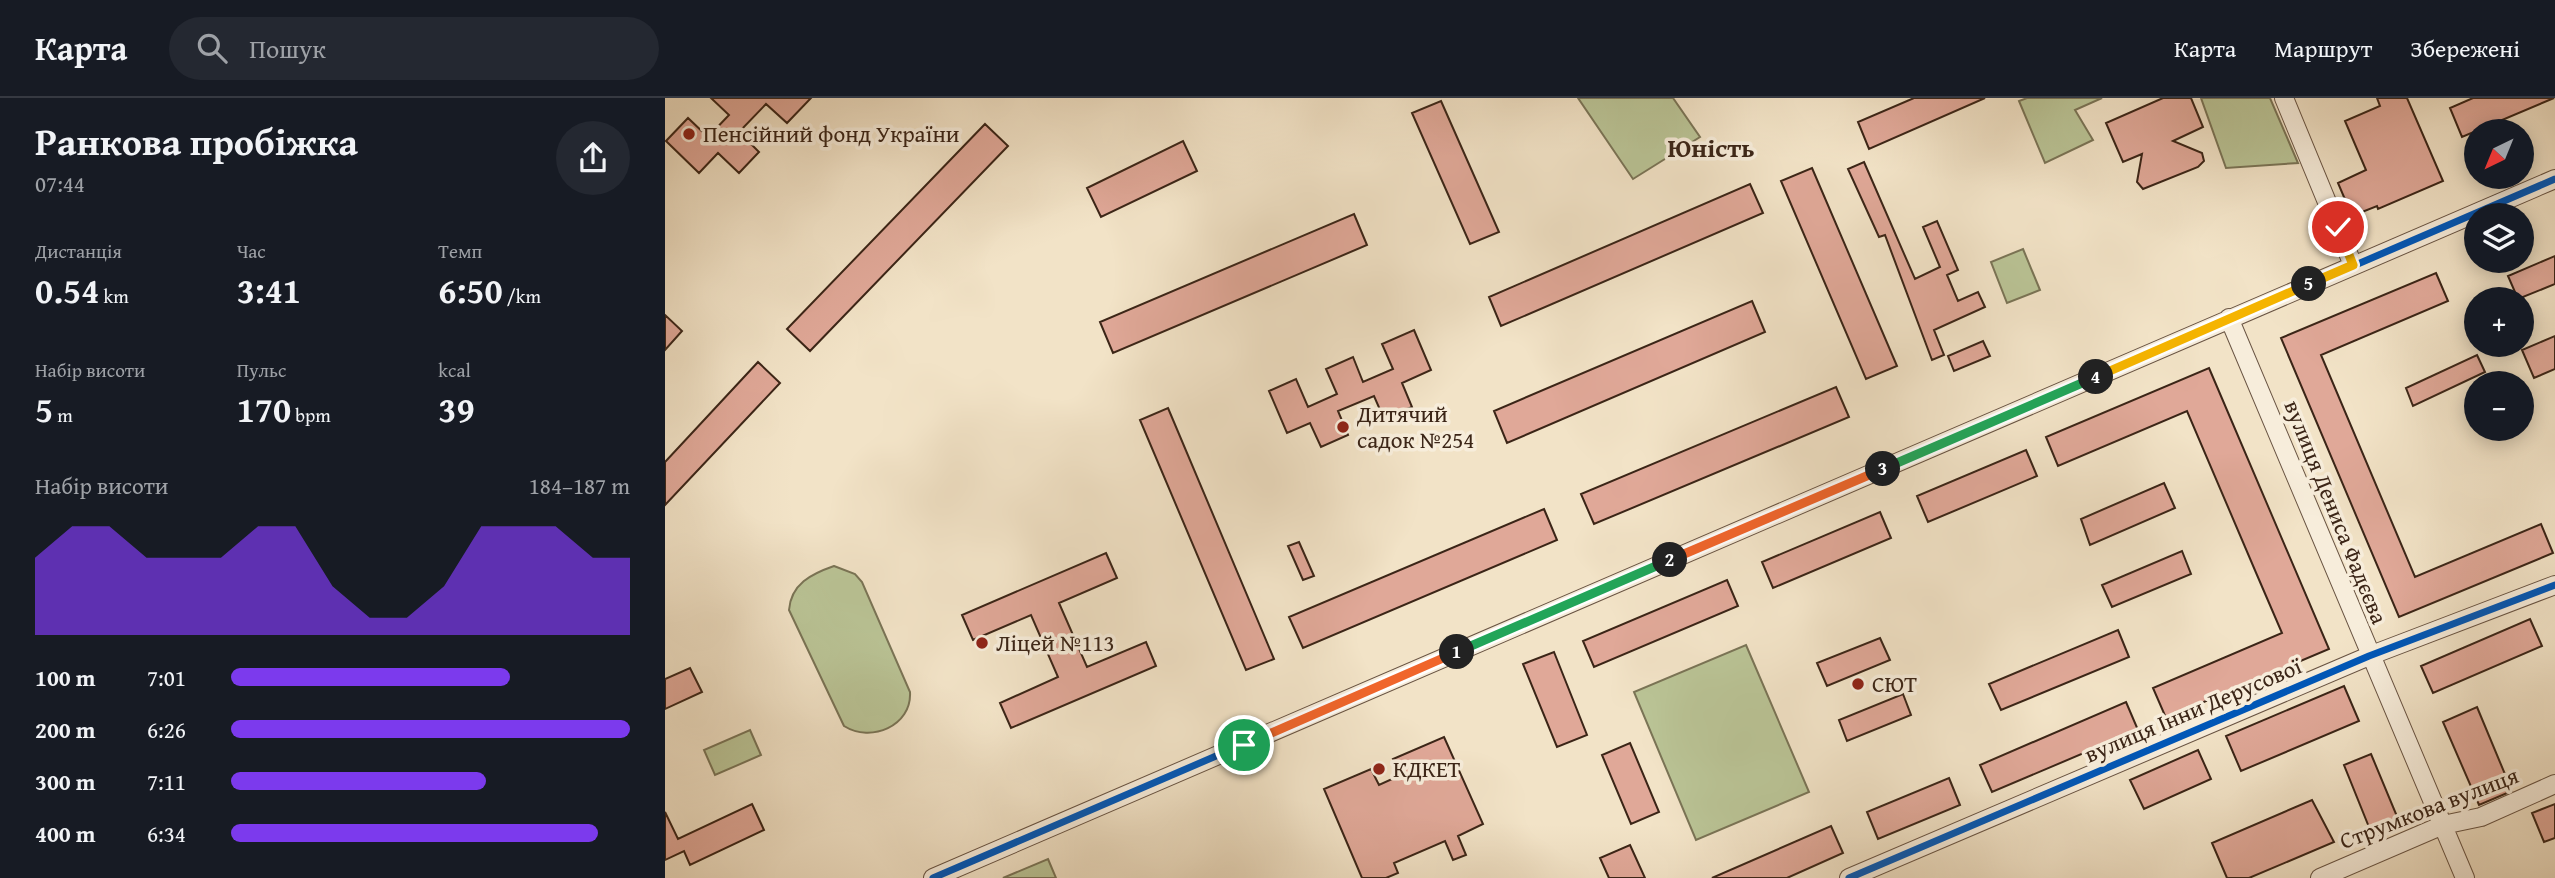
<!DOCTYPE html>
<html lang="uk">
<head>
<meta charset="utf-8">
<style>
	body { margin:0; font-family:"Gentium Book Plus",serif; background:#242831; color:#f1f3f6; height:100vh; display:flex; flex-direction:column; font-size:26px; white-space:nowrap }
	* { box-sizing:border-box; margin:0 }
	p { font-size:23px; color:#9ea1a6 }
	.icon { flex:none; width:38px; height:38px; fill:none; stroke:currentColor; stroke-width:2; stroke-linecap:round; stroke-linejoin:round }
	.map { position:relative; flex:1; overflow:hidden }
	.drawer { display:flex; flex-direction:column; background:#171b24; width:665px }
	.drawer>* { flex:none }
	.needle { width:46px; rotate:223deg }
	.controls { position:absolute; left:1799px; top:21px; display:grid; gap:14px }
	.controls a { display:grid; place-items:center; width:70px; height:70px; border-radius:50%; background:#171b24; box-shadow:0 4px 18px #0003; font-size:35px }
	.pin { position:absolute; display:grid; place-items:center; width:60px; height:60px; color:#fff; margin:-30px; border:4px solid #fff; border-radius:50%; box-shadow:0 2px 7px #0007 }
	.km { position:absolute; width:35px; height:35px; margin:-18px; border-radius:50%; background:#222; color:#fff; font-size:19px; line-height:35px; text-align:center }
	.round { display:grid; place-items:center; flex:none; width:74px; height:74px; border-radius:37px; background:#242831 }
	.head { display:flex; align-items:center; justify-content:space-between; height:119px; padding:0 35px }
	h1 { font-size:38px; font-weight:700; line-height:52px }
	.metrics { display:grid; grid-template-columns:repeat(3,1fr); gap:10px; height:119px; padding:7px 35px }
	.metrics div { display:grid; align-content:center }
	.metrics b { font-size:35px; font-weight:700 }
	.metrics small { font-size:19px; font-weight:400 }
	.metrics p { font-size:19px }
	.chart { height:196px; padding:14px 35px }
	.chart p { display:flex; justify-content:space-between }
	.chart svg { width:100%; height:126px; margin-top:7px; fill:#7c3aed; opacity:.7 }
	ul { padding:0 35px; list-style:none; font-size:23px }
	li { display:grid; grid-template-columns:112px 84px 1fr; align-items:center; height:52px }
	li i { height:18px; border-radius:9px; background:#7c3aed }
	header { display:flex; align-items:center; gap:42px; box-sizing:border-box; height:98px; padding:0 35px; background:#171b24; border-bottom:2px solid #363941 }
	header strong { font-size:33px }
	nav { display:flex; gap:38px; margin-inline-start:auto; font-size:24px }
	.search { width:490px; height:63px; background:#242831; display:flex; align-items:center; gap:18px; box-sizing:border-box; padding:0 24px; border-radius:38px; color:#9ea1a6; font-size:26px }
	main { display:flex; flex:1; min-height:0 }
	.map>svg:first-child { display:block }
</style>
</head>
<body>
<header>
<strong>Карта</strong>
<div class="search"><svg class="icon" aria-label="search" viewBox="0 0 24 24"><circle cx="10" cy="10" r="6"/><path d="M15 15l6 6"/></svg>Пошук</div>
<nav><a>Карта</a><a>Маршрут</a><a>Збережені</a></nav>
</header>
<main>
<section class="drawer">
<div class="head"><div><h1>Ранкова пробіжка</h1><p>07:44</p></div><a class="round"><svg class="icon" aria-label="share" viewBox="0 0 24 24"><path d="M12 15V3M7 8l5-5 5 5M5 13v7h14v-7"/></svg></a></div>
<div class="metrics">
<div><p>Дистанція</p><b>0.54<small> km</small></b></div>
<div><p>Час</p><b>3:41</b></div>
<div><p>Темп</p><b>6:50<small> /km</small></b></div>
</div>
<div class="metrics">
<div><p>Набір висоти</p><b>5<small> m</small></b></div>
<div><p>Пульс</p><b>170<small> bpm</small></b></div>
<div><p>kcal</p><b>39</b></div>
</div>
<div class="chart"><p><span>Набір висоти</span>184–187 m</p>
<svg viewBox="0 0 160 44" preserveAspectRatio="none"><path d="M0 44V17L10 6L20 6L30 17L40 17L50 17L60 6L70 6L80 27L90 38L100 38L110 27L120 6L130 6L140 6L150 17L160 17V44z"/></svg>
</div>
<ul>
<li><b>100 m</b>7:01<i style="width:70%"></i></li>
<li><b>200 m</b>6:26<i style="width:100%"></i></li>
<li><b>300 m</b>7:11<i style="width:64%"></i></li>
<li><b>400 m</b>6:34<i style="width:92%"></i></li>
</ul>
</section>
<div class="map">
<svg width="1890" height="780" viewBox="0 0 1890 780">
	<rect width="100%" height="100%" fill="#f2e3c7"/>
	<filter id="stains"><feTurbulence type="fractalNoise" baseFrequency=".00286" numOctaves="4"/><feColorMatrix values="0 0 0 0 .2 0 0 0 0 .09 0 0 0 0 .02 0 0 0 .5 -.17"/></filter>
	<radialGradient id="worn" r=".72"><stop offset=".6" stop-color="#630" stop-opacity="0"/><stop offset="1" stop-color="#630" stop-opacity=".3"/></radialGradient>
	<path fill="#bac496" stroke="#7a7456" stroke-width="2" d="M913,0H1008L1035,39L968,81Z
		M1362,0H1437L1410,12L1428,42L1380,65L1354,3Z
		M1536,0H1605L1633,65L1561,70Z
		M1358,151L1375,192L1342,205L1326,164Z
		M169,468L190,476L197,484L245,594C247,628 206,645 179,628L124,512C126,486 146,476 169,468Z
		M1081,547L1144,694L1031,742L969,594Z
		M85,632L96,657L50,677L39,652Z
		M383,761L391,780H338Z"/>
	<path fill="#e0a898" stroke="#3b2517" stroke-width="2" d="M46,0H146L122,25L101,6L74,34L94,54L74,75L53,55L34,75L1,43L23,20L43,39L64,17Z
		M1249,0H1320L1204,51L1193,24Z
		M1498,0H1526L1538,29L1508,43L1537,55L1539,63L1533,69L1478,91L1472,84L1477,56L1458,64L1441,25Z
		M1712,0H1742L1778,83L1713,111L1712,108L1687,118L1673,85L1701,72L1680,23L1715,8Z
		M1808,0H1889L1797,39L1785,10Z
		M776,3L834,134L805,146L747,15Z
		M320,26L343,48L145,253L122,231Z
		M518,43L532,73L436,119L422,90Z
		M1199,64L1250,181L1275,169L1258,129L1272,123L1293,172L1282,177L1293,203L1313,194L1320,209L1269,232L1279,257L1267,262L1220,137L1214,139L1183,71Z
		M1147,70L1232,268L1201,281L1116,83Z
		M1085,86L1098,115L836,228L824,199Z
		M689,116L702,147L448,255L435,224Z
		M1890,158V186L1853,201L1843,178Z
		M1771,175L1783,203L1656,257L1750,479L1876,426L1888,455L1734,519L1616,240Z
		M1087,203L1100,234L842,345L829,313Z
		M0,217L17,233L0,252Z
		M749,232L766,272L737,285L747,309L719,321L709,298L673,313L683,337L656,349L645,325L622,335L604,293L631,281L643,309L672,296L661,271L688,259L698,284L728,271L717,246Z
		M1890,238V271L1869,280L1857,252Z
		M1318,243L1325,258L1289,273L1283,258Z
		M1812,257L1820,274L1748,308L1741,290Z
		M93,264L115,285L0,407V364Z
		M1544,270L1664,551L1501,620L1488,590L1617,535L1592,477L1522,313L1393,368L1381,339Z
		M1171,289L1184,319L929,426L916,396Z
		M503,310L609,561L581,572L475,322Z
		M1361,352L1372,378L1263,424L1252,398Z
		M1499,385L1510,410L1425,447L1416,421Z
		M879,411L892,442L638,550L624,519Z
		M1215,414L1226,440L1108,490L1097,464Z
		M634,444L649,478L638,482L623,448Z
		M1517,453L1526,476L1447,509L1437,487Z
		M441,455L452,480L394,505L422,569L481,544L491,568L346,630L335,605L393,579L366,517L308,542L297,517Z
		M1062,482L1073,508L929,569L918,543Z
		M1865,521L1877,548L1768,595L1756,568Z
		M1453,532L1464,559L1336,612L1324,586Z
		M1215,540L1225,562L1162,588L1152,565Z
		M889,554L922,637L892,649L858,566Z
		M25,570L37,594L0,611V581Z
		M1679,588L1694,623L1576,673L1561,638Z
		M1238,596L1246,617L1182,643L1174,622Z
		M1461,604L1473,632L1327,694L1315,667Z
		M1812,609L1847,693L1814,707L1778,624Z
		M779,639L818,726L793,738L801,757L788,762L780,743L729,765L733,775L721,780H697L659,691L706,671L714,687L736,677L728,661Z
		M965,645L994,714L966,726L937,657Z
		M1533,652L1546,681L1479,711L1465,682Z
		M1706,656L1736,728L1708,739L1679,667Z
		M1284,680L1295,707L1213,741L1202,714Z
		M1647,702L1669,744L1584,780H1562L1547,745Z
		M87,706L99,732L25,767L19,753L0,762V714L13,741Z
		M1890,706V740L1879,744L1867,715Z
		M1166,728L1178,755L1122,780H1047Z
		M965,747L980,780H944L935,760Z"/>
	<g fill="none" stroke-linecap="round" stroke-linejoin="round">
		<g stroke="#695443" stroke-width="20">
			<path id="minor" d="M1619,0L1688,167
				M1564,220L1800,780
				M268,780L1890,81
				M1184,780L1704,558L1890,487
				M1655,780L1778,727L1816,719L1890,686"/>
		</g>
		<use href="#minor" stroke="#f7eddb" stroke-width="18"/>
		<g stroke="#f7eddb" stroke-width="11">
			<path id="cycleway" d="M268,780L1890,81
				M1184,780L1704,558L1890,487"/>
		</g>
		<use href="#cycleway" stroke="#0057b8" stroke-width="7"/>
	</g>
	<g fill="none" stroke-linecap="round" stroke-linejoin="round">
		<g stroke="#fff" stroke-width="14">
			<path id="split-1" d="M579,647L792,554"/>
		</g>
		<g stroke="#fff" stroke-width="14">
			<path id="split-2" d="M792,554L1005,462"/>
		</g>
		<g stroke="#fff" stroke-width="14">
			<path id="split-3" d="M1005,462L1218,371"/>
		</g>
		<g stroke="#fff" stroke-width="14">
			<path id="split-4" d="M1218,371L1431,279"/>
		</g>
		<g stroke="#fff" stroke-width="14">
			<path id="split-5" d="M1431,279L1644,186"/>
		</g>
		<g stroke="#fff" stroke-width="14">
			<path id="split-6" d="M1644,186L1688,167L1673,129"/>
		</g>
		<use href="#split-1" stroke="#f0652b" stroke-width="9"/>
		<use href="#split-2" stroke="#22a559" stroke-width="9"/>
		<use href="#split-3" stroke="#f0652b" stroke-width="9"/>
		<use href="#split-4" stroke="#22a559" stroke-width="9"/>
		<use href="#split-5" stroke="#f5b400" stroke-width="9"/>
		<use href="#split-6" stroke="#f5b400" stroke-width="9"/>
	</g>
	<g fill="#8f2418" stroke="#f7eddb" stroke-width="2.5">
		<circle cx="24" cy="36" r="7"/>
		<circle cx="678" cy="329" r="7"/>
		<circle cx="317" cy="545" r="7"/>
		<circle cx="1193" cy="586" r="7"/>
		<circle cx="714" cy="671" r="7"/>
	</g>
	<g text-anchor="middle" stroke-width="7" stroke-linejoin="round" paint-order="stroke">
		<g font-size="23" fill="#3b2517" stroke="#f7eddb" text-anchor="start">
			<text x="38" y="44">Пенсійний фонд України</text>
			<text x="692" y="324">Дитячий<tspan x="692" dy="26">садок №254</tspan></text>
			<text x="331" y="553">Ліцей №113</text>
			<text x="1207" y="594">СЮТ</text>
			<text x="728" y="679">КДКЕТ</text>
		</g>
		<g font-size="23" fill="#3b2517" stroke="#f7eddb">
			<text transform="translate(1671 414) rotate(68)" y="8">вулиця Дениса Фадєєва</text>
			<text transform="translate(1528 612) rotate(-23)" y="8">вулиця Інни Дерусової</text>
			<text transform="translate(1764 710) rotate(-21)" y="8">Струмкова вулиця</text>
		</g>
		<g font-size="26" font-weight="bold" fill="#3b2517" stroke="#f7eddb">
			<text x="1046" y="59">Юність</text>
		</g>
	</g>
	<rect width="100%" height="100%" filter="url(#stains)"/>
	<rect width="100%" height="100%" fill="url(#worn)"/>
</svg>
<div class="controls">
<a><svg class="needle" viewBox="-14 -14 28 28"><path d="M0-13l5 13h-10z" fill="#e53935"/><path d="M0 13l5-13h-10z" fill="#9ea1a6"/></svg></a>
<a><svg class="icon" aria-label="layers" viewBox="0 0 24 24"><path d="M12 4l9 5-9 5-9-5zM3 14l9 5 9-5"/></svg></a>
<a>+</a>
<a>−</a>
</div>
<div class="pin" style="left:579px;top:647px;background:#1e9e55"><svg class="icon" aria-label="arrive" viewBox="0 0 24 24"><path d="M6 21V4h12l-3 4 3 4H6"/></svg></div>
<div class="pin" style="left:1673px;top:129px;background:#d93025"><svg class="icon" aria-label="check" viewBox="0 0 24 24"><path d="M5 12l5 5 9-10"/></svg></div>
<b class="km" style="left:792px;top:554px">1</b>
<b class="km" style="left:1005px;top:462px">2</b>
<b class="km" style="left:1218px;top:371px">3</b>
<b class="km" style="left:1431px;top:279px">4</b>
<b class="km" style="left:1644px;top:186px">5</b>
</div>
</main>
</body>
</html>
